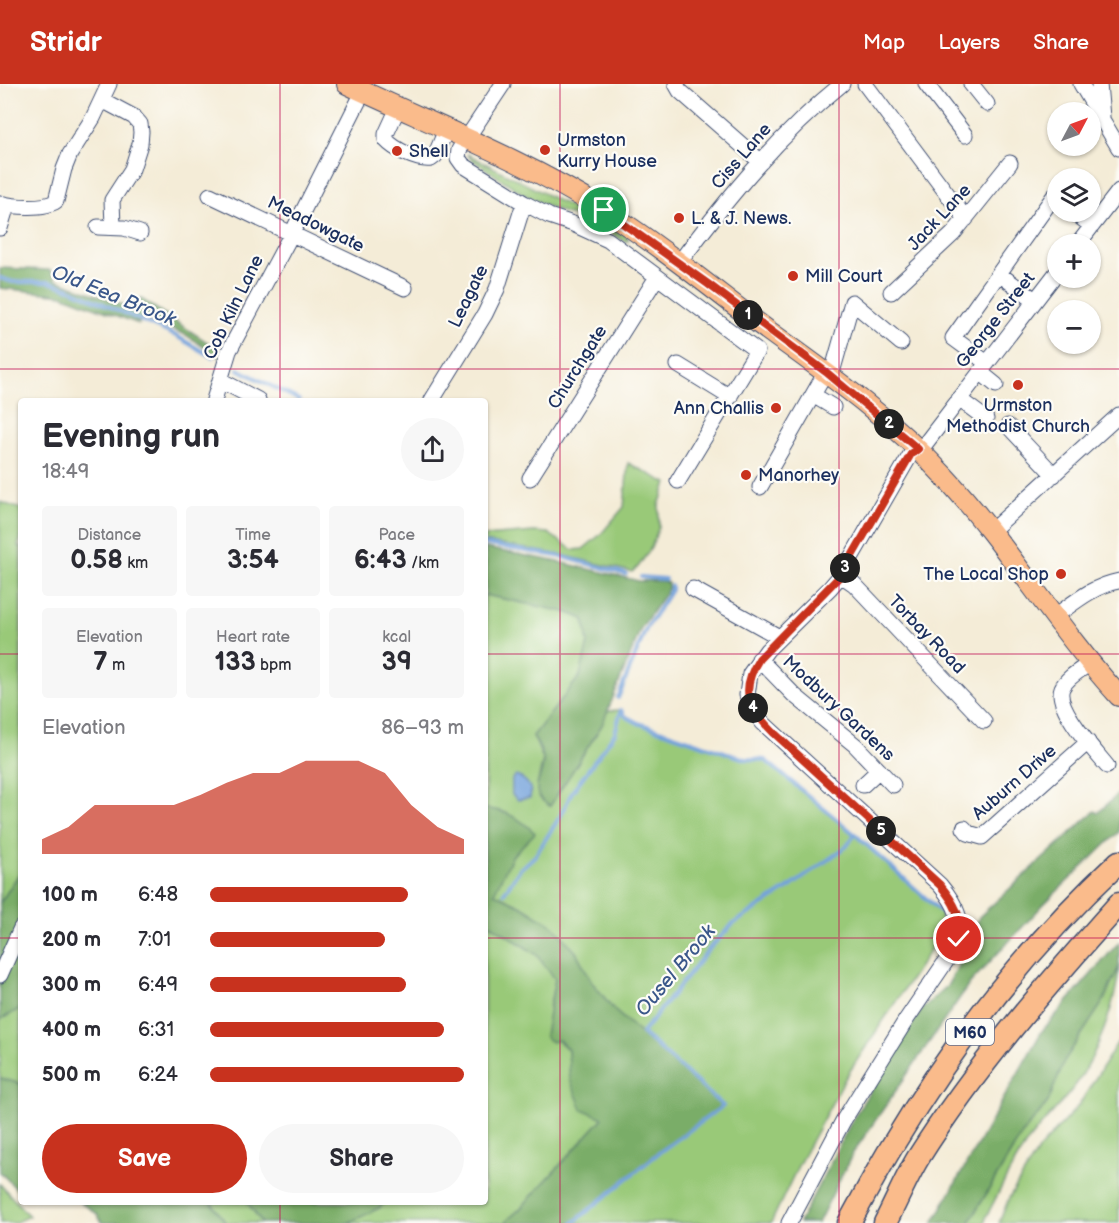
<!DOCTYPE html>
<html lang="en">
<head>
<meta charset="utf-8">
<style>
	body { margin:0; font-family:"Balsamiq Sans",sans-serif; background:#f7f7f7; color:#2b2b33; height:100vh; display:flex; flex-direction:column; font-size:22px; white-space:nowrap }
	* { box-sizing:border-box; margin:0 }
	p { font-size:20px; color:#7c7c81 }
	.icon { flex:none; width:33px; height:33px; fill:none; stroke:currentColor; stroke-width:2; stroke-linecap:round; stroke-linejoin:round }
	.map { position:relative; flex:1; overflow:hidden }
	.details { position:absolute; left:18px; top:314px; width:470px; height:807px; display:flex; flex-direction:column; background:#fff; border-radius:6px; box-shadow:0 2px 4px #0004 }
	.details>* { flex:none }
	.needle { width:39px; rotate:49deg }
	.fabs { position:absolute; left:1047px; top:18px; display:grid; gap:12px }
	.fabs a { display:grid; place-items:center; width:54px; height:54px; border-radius:50%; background:#fff; box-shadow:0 2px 4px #0004; font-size:30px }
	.pin { position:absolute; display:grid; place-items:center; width:51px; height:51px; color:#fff; margin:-26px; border:3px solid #fff; border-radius:50%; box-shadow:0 2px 6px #0007 }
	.km { position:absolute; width:30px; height:30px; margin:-15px; border-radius:50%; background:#222; color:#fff; font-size:16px; line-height:30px; text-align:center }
	.round { display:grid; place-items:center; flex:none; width:63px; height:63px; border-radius:32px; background:#f7f7f7 }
	.summary { display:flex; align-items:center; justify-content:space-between; height:102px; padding:0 24px }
	h1 { font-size:33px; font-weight:800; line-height:45px }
	.metrics { display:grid; grid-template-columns:repeat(3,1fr); gap:9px; height:102px; padding:6px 24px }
	.metrics div { display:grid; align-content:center; border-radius:6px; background:#f7f7f7; text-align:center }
	.metrics b { font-size:26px; font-weight:800 }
	.metrics small { font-size:16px; font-weight:400 }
	.metrics p { font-size:16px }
	.chart { height:168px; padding:12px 24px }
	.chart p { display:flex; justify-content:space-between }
	.chart svg { width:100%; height:108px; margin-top:6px; fill:#c8321e; opacity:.7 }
	.cta { display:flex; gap:12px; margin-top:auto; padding:12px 24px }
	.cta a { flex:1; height:69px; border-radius:36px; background:#c8321e; color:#fff; font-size:24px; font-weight:800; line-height:69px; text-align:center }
	.cta a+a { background:#f7f7f7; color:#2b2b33 }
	ul { padding:0 24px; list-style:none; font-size:20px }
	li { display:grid; grid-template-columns:96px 72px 1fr; align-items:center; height:45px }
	li i { height:15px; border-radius:8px; background:#c8321e }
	header { display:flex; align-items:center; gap:36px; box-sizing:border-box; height:84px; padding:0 30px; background:#c8321e; color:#fff }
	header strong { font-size:28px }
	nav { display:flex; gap:33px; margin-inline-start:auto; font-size:21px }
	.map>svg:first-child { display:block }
</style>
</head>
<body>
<header>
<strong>Stridr</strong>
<nav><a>Map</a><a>Layers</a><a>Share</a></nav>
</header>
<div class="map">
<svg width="1119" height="1139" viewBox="0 0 1119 1139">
	<rect width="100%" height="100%" fill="#fdfcf7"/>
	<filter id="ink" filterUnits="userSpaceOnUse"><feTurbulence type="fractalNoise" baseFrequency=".0167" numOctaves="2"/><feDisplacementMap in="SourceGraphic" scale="12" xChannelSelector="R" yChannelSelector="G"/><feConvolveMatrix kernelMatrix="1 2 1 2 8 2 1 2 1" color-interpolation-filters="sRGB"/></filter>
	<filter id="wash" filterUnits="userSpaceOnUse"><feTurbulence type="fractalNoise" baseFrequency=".008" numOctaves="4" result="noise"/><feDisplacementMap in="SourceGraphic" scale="24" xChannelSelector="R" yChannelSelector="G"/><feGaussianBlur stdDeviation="1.35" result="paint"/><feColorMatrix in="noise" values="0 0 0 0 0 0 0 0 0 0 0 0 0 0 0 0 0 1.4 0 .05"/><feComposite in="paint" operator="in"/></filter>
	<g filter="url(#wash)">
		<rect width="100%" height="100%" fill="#f4ecd7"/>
		<path fill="#99c978" stroke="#5a7c6b" stroke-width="1.5" d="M467,70L626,151L629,157H624L595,140L549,123L525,111L471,75Z
			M628,379L667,399L659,421V443L651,464L638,483L632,488L562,471L485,458V452L534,448L548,449L573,466L583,465L601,450L624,423Z
			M0,418L21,425V454L18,462L21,464V787L0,819Z
			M484,511L566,528L584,535L588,559L580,592L533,652L543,675L537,702L550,722L602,641L607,627L618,626L638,639L745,675L765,676L858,753L941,828L940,851L846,993L799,1080L771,1139H573L661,1067L723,1022L615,927L592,898L576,868L522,822L493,809L513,771L534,749C520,734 505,726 485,725Z
			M487,838L536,870L555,895L549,924L558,956L568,966L570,996L603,1034L520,1125L504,1139H348L379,1124L386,1118H484V840Z
			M1119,883C1116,920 1098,968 1077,999C1063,1019 1044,1036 1029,1056C1012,1080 1000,1107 986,1133L985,1139H969L1022,1050L1048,1018L1064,977L1103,918Z
			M21,924V1000L0,994V936Z
			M1119,956V1139H999L1009,1114L1039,1065L1079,1021Z
			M0,1100L29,1132L14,1139H0Z
			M211,1118H247L262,1139H226Z"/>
		<path fill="#7aad68" stroke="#4a6e63" stroke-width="1.5" d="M0,184L50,186L56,196L133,224L140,214L221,267L220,274L186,251L142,233L139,240L62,211L0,204Z
			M485,464L559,478L639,497H663L668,499V505L641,544L602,641L550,722C524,708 545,693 543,675C543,668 536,658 533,652L580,592L588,559L584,535L566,528L485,511Z
			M1119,709V748L1044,820L970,899L853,1069L818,1139H799L855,1031L922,925L947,902L969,862L979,833L1095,727L1098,729Z
			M484,725C505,725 521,735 535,749L513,771L494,809L522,822L554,842L576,868L592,898L615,927L723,1022L661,1067L573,1139H504L520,1125L603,1034L582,1025L570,996L568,966L559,956L552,958L547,955L545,951L555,895L536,870L487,838L485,840Z
			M21,787V924L0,936V819Z
			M1119,858V883L1103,918L1064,977L1048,1018L1022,1050L969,1139H933L1042,947Z
			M0,994L21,1000V1110L0,1088Z
			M80,1118H211L226,1139H102L97,1130Z
			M247,1118H386L379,1124L348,1139H262Z"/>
		<path fill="#73a2dc" stroke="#47689d" stroke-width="1.5" d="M516,692C526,695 533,703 530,714L518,716L512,711V695Z"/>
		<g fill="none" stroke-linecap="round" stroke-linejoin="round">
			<path stroke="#73a2dc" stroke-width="4" d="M0,194L13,198H49L70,205L176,252L212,273
				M238,285L299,316
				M484,460L563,473L626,490
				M641,493L665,495
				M618,614L646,545L671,506V502
				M621,626L625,632L638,639L745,675L765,676L858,753L941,828
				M504,809L520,785L535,772L561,731L572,708L615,649L621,626
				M573,1139L661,1067L723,1022L642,949L709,865L733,840L793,801L847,762L855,750"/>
		</g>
	</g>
	<g filter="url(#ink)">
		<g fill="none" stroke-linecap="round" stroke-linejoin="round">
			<g stroke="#3c4b70" stroke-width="17">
				<path id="minor" d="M503,0L459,66L458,74L463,81L524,119L549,132L573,140L608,156L757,267L678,397
					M676,0L680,7L761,78
					M865,0L966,135
					M926,0L965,51
					M971,0L987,20
					M1081,0L1119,64
					M1099,0L1102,33
					M102,16L134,33L140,40L141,48L140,60L132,85L112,116L113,143
					M398,24L386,50V56C395,66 418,77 431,75L435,72L446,46
					M210,111L405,204
					M0,119C13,123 45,125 56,117L64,85L70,70L93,34L109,0
					M1073,128L1092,142
					M98,143L124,144L140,149
					M0,144L7,121
					M1078,160L1119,107
					M679,179C727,114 779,51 842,0
					M999,190L1035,216
					M891,208L953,150L1010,79
					M987,279L953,254L1054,112L1058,115
					M678,281L730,313
					M980,288L996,301
					M831,292L852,218L901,259
					M220,296L258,316
					M813,311L833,323
					M959,315L986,335
					M214,316L229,267L292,149L363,8
					M432,316L485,230L497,205L524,119
					M1008,342L1054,391
					M530,394L657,193
					M760,403L826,288
					M990,448L1119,331
					M841,491L854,500L984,637
					M693,505L779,553
					M1054,533C1075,518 1093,502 1119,497
					M759,575L794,611L855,661L893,701
					M1090,579C1081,586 1067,593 1062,604C1054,623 1095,667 1107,682
					M863,701L879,686
					M964,744L968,749L982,753L1088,658
					M0,891L21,844
					M789,1139L843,1037L906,936L955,864C966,839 956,820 940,801L763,639L755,629L747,611L750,590L767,566L830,504L841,491L911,370L925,360L1058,187"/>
			</g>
			<g stroke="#3c4b70" stroke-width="22">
				<path id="major" d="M347,0C432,40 524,76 604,126C662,163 715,207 770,248C831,292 893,336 944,392C1008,461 1056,543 1119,612"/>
			</g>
			<g stroke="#3c4b70" stroke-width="25">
				<path id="highway" d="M849,1139C864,1112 878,1085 894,1059C955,957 1032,859 1119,778
					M885,1139C896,1118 906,1094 918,1074C976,982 1047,901 1119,820"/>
			</g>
			<use href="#minor" stroke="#fff" stroke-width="15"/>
			<use href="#major" stroke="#fabb8b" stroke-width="20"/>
			<use href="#highway" stroke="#fabb8b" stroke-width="22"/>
		</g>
	</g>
	<g fill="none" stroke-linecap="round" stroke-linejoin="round" filter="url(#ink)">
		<g stroke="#fff" stroke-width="12">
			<path id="route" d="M604,126L708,200L826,288L918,365L911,370L841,491L759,575C739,607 748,623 773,648L940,801C954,818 963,833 959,855"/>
		</g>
		<use href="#route" stroke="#c8321e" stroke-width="8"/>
	</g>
	<path fill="none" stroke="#c2185b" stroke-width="1.5" stroke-opacity="0.55" d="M280,0V316M560,0V1139M839,0V1139M0,285H1119M0,570H21M484,570H1119M0,854H21M484,854H1119M280,1118V1139"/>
	<g fill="#c8321e" stroke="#fdfcf7" stroke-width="2">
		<circle cx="545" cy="66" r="6"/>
		<circle cx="397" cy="67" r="6"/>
		<circle cx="679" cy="134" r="6"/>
		<circle cx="793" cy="192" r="6"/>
		<circle cx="1018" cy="301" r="6"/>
		<circle cx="776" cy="324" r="6"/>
		<circle cx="746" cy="391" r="6"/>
		<circle cx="1061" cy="490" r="6"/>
	</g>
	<g text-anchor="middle" stroke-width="4.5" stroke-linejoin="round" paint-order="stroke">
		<rect fill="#fdfcf7" stroke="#5f6c8c" stroke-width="1.5" x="946" y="935" width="48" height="26" rx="4.5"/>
		<g font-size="16" font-weight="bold" fill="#1b2f5e">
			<text x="970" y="954">M60</text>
		</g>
		<g font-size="18" fill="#1b2f5e" stroke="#fdfcf7" text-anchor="start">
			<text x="557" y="62">Urmston<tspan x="557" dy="21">Kurry House</tspan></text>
			<text x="409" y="73">Shell</text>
			<text x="691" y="140">L. &amp; J. News.</text>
			<text x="805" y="198">Mill Court</text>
			<text x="1018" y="327" text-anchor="middle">Urmston<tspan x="1018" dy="21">Methodist Church</tspan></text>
			<text x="764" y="330" text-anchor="end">Ann Challis</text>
			<text x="758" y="397">Manorhey</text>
			<text x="1049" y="496" text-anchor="end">The Local Shop</text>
		</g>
		<g font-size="18" fill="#1b2f5e" stroke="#fdfcf7">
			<text transform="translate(741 72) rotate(-49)" y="6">Ciss Lane</text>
			<text transform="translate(939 133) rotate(-47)" y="6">Jack Lane</text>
			<text transform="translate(316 140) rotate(26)" y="6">Meadowgate</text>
			<text transform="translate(468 212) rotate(-64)" y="6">Leagate</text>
			<text transform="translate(233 223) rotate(-64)" y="6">Cob Kiln Lane</text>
			<text transform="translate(995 236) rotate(-52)" y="6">George Street</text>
			<text transform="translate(577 283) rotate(-58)" y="6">Churchgate</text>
			<text transform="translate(927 550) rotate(46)" y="6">Torbay Road</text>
			<text transform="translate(839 624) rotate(43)" y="6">Modbury Gardens</text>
			<text transform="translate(1014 698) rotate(-41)" y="6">Auburn Drive</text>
		</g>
		<g font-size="20" font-style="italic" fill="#3a578a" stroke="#fdfcf7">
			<text transform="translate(114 211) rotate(22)" y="7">Old Eea Brook</text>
			<text transform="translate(675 886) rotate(-50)" y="7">Ousel Brook</text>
		</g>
	</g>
</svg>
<div class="fabs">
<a><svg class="needle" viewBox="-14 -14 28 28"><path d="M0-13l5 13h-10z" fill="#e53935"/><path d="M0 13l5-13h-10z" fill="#7c7c81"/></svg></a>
<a><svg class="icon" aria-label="layers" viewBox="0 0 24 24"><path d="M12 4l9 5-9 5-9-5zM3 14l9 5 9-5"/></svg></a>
<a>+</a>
<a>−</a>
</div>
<div class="pin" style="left:604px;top:126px;background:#1e9e55"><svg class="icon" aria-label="arrive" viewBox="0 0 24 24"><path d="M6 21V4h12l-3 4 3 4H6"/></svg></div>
<div class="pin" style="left:959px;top:855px;background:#d93025"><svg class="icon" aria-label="check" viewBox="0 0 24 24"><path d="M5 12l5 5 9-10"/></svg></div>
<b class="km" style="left:748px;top:231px">1</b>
<b class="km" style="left:889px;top:340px">2</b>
<b class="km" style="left:845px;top:484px">3</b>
<b class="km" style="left:753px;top:624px">4</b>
<b class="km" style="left:881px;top:747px">5</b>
<section class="details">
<div class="summary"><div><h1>Evening run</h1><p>18:49</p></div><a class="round"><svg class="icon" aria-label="share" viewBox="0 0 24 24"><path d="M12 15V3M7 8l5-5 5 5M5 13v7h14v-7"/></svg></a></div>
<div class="metrics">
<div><p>Distance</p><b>0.58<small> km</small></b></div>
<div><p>Time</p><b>3:54</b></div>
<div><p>Pace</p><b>6:43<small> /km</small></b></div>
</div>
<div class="metrics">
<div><p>Elevation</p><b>7<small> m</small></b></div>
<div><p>Heart rate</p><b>133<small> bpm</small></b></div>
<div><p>kcal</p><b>39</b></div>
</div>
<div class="chart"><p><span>Elevation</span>86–93 m</p>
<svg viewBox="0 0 160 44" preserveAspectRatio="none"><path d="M0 44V38L10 33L20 24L30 24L40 24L50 24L60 20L70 15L80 11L90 11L100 6L110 6L120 6L130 11L140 24L150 33L160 38V44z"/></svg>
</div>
<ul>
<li><b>100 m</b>6:48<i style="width:78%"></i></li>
<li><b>200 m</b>7:01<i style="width:69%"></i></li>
<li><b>300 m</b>6:49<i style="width:77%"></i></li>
<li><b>400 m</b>6:31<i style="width:92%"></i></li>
<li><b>500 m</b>6:24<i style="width:100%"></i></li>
</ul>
<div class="cta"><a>Save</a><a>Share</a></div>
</section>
</div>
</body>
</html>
